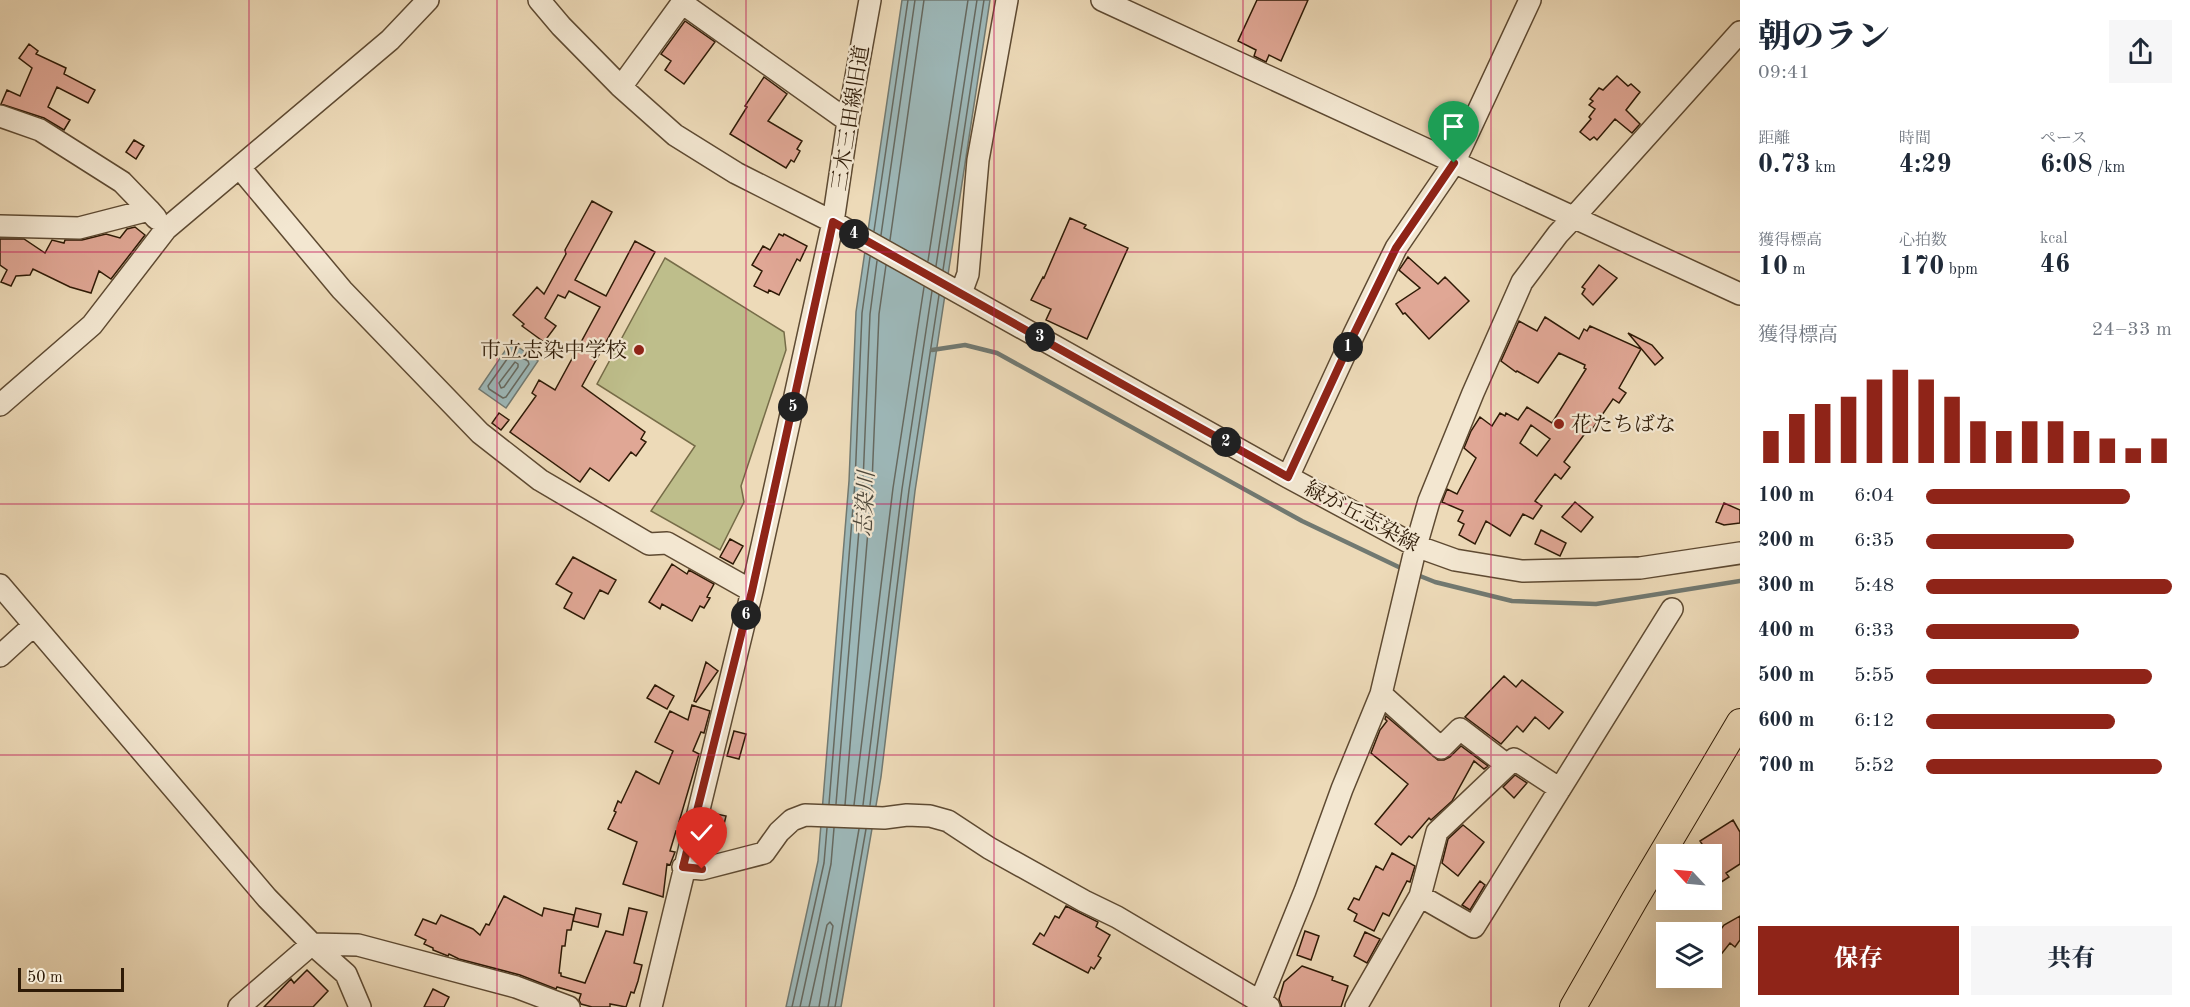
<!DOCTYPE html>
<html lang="ja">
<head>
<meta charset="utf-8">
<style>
	body { margin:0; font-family:"Old Standard TT","Noto Serif JP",serif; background:#f6f6f7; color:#1f2937; height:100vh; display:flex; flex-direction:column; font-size:22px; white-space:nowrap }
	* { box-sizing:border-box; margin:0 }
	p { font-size:20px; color:#747a83 }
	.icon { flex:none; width:33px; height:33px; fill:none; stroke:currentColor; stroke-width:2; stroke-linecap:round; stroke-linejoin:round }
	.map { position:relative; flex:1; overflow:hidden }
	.drawer { display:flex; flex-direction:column; background:#fff; width:450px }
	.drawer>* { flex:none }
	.needle { width:39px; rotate:296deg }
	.buttons { position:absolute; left:1656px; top:844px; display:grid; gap:12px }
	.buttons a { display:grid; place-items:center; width:66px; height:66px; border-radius:0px; background:#fff; box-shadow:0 6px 24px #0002; font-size:30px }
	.scale { position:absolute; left:18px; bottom:15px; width:106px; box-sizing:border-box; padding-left:6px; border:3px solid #2e1a06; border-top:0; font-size:16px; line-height:21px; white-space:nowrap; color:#2e1a06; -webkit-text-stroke:4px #f3e7d1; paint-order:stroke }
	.pin { position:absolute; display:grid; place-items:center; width:51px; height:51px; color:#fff; margin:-62px -26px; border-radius:50% 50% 50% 0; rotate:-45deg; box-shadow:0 0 6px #0007 }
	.pin .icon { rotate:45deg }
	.km { position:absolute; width:30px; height:30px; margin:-15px; border-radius:50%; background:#222; color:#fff; font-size:16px; line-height:30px; text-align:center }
	.round { display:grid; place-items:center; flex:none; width:63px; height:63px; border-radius:0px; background:#f6f6f7 }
	.headline { display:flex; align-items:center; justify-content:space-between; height:102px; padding:0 18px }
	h1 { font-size:33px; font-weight:800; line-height:45px }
	.metrics { display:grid; grid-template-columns:repeat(3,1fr); gap:9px; height:102px; padding:6px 18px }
	.metrics div { display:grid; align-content:center }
	.metrics b { font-size:26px; font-weight:800 }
	.metrics small { font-size:16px; font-weight:400 }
	.metrics p { font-size:16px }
	.chart { height:168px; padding:12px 18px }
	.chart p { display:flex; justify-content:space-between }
	.chart svg { width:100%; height:108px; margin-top:6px; stroke:#8f2418; stroke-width:6 }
	.action { display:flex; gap:12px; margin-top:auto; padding:12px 18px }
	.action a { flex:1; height:69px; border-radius:0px; background:#8f2418; color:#fff; font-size:24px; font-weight:800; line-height:69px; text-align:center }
	.action a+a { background:#f6f6f7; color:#1f2937 }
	ul { padding:0 18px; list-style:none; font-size:20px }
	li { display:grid; grid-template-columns:96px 72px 1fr; align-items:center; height:45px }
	li i { height:15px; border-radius:8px; background:#8f2418 }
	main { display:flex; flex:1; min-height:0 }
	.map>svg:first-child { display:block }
</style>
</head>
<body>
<main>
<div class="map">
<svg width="1740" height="1007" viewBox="0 0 1740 1007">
	<rect width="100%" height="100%" fill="#eddab8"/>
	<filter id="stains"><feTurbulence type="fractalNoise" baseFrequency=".00333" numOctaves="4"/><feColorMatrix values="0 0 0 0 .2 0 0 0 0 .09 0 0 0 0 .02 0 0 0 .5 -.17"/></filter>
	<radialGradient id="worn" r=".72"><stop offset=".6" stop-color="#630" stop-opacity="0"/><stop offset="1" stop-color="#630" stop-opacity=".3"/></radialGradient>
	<path fill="#bebe8b" stroke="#766c48" stroke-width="1.5" d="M665,258L784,332L786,350L741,486L744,502L720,550L651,511L695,446L597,384Z"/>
	<path fill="#9db8b9" stroke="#717971" stroke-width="1.5" d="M902,0H990L915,491L881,777L841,1007H786L818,861L849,481L856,312Z
		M511,342L538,361L506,408L479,389Z"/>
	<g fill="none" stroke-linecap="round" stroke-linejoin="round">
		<path stroke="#666960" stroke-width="1.5" d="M874,231L908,0
			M881,235L915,0
			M890,240L924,0
			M928,261L968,0
			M936,266L977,0
			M943,270L984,0
			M512,352L528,361L529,364L506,397L503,398L489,389L488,386Z
			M515,362L518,364V367L504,387L501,388L499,383Z
			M829,804L855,482L862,313L870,257
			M836,804L863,482L870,314L877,261
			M845,805L872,483L879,314L886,265
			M854,805L893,488L924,287
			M863,805L902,489L932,291
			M870,805L909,490L939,295
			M792,1007L824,863L827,828
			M800,1007L831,864L834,828
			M809,1007L827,925L830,922L833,926L819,1007
			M828,1007L859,829
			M835,1007L866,829"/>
		<path stroke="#717971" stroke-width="4.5" d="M932,350L965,345L997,353L1302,521L1405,570
			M1415,574L1435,582L1512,601L1596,604L1740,581"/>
	</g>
	<path fill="#e0a795" stroke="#2e1a06" stroke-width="1.5" fill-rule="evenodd" d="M1257,0H1308L1281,61L1269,55L1266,62L1254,56L1256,50L1238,41Z
		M685,21L715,42L684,84L665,70L671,61L661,54Z
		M29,44L38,51L36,54L66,68L64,74L95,90L88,103L57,87L48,107L70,120L64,130L44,118L1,104L7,90L20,96L32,68L19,58Z
		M1617,76L1628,86L1631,84L1640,92L1626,110L1640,124L1632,133L1615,119L1597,140L1594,137L1590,140L1580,132L1591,119L1589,117L1595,109L1589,105L1593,101L1590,99L1599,88L1603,90Z
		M764,77L787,94L768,121L802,141L797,149L800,151L794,162L791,160L786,168L730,134L747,107L745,106Z
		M134,140L144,146L136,159L126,152Z
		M592,201L612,212L575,280L606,296L635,241L655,252L582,386L645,432L641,439L646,442L636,456L631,452L609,481L590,468L580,482L510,432L536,396L532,393L539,380L555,390L600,307L569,291L565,298L558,295L545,318L556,326L544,342L522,326L524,324L513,315L537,287L544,294L566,254L565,250Z
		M1070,218L1086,225L1084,228L1128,248L1087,339L1046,320L1051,309L1031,300L1043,277L1044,278Z
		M135,227L145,235L111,279L99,271L91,293L70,287L33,269L30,275L16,276L11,286L1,282L7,270L0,265V239H24L45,253L52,240L64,243L65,240H82L106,234L120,238L127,229Z
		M779,234L783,236L784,234L807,246L800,261L797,259L779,295L769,290L768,293L754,286L762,271L752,265L763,246L770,250Z
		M1408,257L1438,284L1445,277L1469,301L1429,339L1405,313L1403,314L1396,304L1420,288L1399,270Z
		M1599,265L1617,278L1593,305L1582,294L1585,289L1582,287Z
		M1545,317L1579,339L1584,329L1587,331L1590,326L1641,349L1619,388L1626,393L1619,403L1613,399L1589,434L1586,432L1564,462L1570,467L1561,479L1555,474L1535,501L1542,506L1533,519L1523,514L1510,536L1486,521L1475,544L1459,535L1464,524L1458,521L1463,511L1442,502L1447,489L1457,494L1476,458L1464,448L1471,431L1480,417L1492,426L1500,413L1505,416L1506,413L1518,420L1527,407L1552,423L1586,369L1584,368L1585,365L1559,353L1538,383L1517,371L1516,372L1501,361L1519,321L1537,331ZM1531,425L1550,439L1537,456L1520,443Z
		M1628,333L1652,345L1663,358L1655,365Z
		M499,413L509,420L501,430L492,423Z
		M1575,502L1593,517L1581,532L1562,517Z
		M1724,503L1740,510V523L1724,525L1716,522Z
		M1541,530L1566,543L1560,556L1535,544Z
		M730,539L743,546L733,564L720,557Z
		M573,557L616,580L608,594L600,590L584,619L564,608L572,593L556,584Z
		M672,564L687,574L689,570L714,584L707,597L710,598L704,608L700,606L692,621L662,604L660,609L649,602Z
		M706,662L718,671L696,702L694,701Z
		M1504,676L1516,687L1522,680L1563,712L1549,729L1535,717L1523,732L1517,726L1501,744L1465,717Z
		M655,685L674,696L667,709L647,698Z
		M692,705L710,711L704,733L701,732L693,751L699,754L679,822L683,823L680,832L676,831L670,851L675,852L670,865L667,864L663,897L623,884L637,842L608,829L616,812L614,811L618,801L621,803L636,771L659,784L673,751L655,742L670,711L688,720Z
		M1386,716L1438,760H1444L1450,757L1461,746L1488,766L1484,769L1474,761L1452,801L1431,820L1429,818L1412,838L1409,836L1401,845L1375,824L1408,784L1371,753L1380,730L1387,721L1385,719Z
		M734,731L746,734L739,759L727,756Z
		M1515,775L1527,783L1514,798L1503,787Z
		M712,813L726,816L720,841L706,837Z
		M1733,820L1740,832V864L1726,873L1729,877L1712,888V855H1709L1700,841Z
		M1463,825L1484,842L1458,876L1442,863L1448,839Z
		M1392,853L1415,866L1410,882L1407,881L1389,916L1383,913L1374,931L1354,921L1357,914L1348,909L1354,898L1359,900L1376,866L1383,870Z
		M1480,881L1485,885L1470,910L1462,905Z
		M504,896L542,916L544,908L574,915L571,930H567L565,946H562L559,973H561V976L585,983L606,931L623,935L629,908L647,912L634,963L642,965L638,981L634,993L631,992L626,1007L610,1004V1007H592L581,1004L579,1000L581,994L557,987L556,989L520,975L459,959L449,954L448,956L433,950V948L424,944L426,940L415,935L423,919L436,924L441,915L473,929L480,935L486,924L489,925Z
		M1066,906L1098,922L1096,927L1110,935L1098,956L1101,958L1094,969L1091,967L1088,973L1033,944L1040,933L1044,936L1055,916L1059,918Z
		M576,908L601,914L598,927L573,921Z
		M1740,916V940L1735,947L1730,943L1719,957L1712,952V934L1718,926L1721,929L1724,925Z
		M1305,931L1319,936L1311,960L1297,955Z
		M1365,932L1380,939L1367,963L1354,956Z
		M1302,966L1333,977L1332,980L1348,986L1341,1007H1282L1279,999L1284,982Z
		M307,970L328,991L313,1007H264L291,979L294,983Z
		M433,989L449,997L444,1007H424Z"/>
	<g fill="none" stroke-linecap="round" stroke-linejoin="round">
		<g stroke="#5e4a32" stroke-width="24">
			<path id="minor" d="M539,0L561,26L621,87L675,135L736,173L833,222L1288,477L1416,546L1455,560L1522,571L1640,568L1740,553
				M1102,0L1740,294
				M621,87L682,3L848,121
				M0,116L40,130L122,182L149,210
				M240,168L342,290L480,433L540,480L649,544L667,543L752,591
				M0,226L79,228L149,210L156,218
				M961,293L968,274L978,160L1007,0
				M0,405L92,325L166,229L390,40L428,0
				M1288,477L1354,334L1396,248L1454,163L1530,0
				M0,585L267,898L312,944L346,974L360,1007
				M0,656L34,625
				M1381,694L1441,748L1460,729L1507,765
				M683,867L702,869L764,853L779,832L792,820L805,815L884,818L907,815L930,816L948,821L989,848L1084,901L1117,917L1269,1007
				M1420,896L1437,832L1514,759L1560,789
				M1260,1002L1305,891L1342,789L1381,694L1416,546L1429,501L1442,469L1473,393L1522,282L1558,234L1574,217L1740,32
				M239,1007L312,944L358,945L516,987L569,1007
				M651,1007L752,591L777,478L833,222L848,121L870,0
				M1356,1007L1420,896L1474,927L1672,609"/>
		</g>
		<g stroke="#2e1a06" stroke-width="28">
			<path id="major" d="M1573,1007L1635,899L1740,722"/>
		</g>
		<use href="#minor" stroke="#f3e7d1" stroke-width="21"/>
		<use href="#major" stroke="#eddab8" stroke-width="26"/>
	</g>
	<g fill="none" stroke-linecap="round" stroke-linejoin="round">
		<g stroke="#fff" stroke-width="12">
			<path id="route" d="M702,869L683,867L752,591L833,222L1288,477L1354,334L1396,248L1454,163"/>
		</g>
		<use href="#route" stroke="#8f2418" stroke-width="8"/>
	</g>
	<path fill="none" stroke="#c2185b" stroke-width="1.5" stroke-opacity="0.55" d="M249,0V1007M497,0V1007M746,0V1007M994,0V1007M1243,0V1007M1491,0V1007M0,252H1740M0,504H1740M0,755H1740"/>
	<g fill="#8f2418" stroke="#f3e7d1" stroke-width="2">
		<circle cx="639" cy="350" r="6"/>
		<circle cx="1559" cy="424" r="6"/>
	</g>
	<g text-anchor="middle" stroke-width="4.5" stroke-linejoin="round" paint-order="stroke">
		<g font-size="21" fill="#2e1a06" stroke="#f3e7d1">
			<text transform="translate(850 118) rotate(-81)" y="7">三木三田線旧道</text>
			<text transform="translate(1362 516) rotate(28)" y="7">緑が丘志染線</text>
		</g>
		<g font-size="21" fill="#2e1a06" stroke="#f3e7d1" text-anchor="end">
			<text x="627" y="357">市立志染中学校</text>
			<text x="1571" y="431" text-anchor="start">花たちばな</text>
		</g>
		<g font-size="22" font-style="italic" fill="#4f493c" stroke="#f3e7d1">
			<text transform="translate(864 504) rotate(-87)" y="8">志染川</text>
		</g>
	</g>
	<rect width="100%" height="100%" filter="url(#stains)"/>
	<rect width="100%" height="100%" fill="url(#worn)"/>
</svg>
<div class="buttons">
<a><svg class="needle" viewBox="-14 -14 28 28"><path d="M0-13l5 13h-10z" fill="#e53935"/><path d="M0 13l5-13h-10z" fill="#747a83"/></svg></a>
<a><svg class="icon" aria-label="layers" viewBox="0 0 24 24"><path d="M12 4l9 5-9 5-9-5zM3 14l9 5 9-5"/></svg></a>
</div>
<div class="scale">50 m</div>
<div class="pin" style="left:1454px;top:163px;background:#1e9e55"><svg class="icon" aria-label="arrive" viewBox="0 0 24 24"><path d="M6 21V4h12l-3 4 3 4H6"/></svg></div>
<div class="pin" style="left:702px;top:869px;background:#d93025"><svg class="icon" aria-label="check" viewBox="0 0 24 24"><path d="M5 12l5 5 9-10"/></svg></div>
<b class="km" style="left:1348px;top:347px">1</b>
<b class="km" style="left:1226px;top:442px">2</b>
<b class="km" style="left:1040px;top:337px">3</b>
<b class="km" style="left:854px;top:234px">4</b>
<b class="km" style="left:793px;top:407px">5</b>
<b class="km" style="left:746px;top:615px">6</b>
</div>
<section class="drawer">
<div class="headline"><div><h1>朝のラン</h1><p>09:41</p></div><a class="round"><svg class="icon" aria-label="share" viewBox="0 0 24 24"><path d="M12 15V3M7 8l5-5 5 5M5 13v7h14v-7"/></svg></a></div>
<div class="metrics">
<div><p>距離</p><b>0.73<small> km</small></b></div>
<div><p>時間</p><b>4:29</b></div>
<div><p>ペース</p><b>6:08<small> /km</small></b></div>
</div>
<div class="metrics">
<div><p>獲得標高</p><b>10<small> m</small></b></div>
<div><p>心拍数</p><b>170<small> bpm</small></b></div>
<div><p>kcal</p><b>46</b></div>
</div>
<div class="chart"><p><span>獲得標高</span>24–33 m</p>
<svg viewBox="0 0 160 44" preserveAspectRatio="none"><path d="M5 44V31M15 44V24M25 44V20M35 44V17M45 44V10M55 44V6M65 44V10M75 44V17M85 44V27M95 44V31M105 44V27M115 44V27M125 44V31M135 44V34M145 44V38M155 44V34"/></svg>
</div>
<ul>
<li><b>100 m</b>6:04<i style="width:83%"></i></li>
<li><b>200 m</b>6:35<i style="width:60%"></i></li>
<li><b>300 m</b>5:48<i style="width:100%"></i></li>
<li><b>400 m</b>6:33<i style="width:62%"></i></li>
<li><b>500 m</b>5:55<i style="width:92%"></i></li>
<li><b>600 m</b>6:12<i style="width:77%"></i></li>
<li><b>700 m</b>5:52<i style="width:96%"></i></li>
</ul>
<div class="action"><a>保存</a><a>共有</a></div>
</section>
</main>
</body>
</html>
